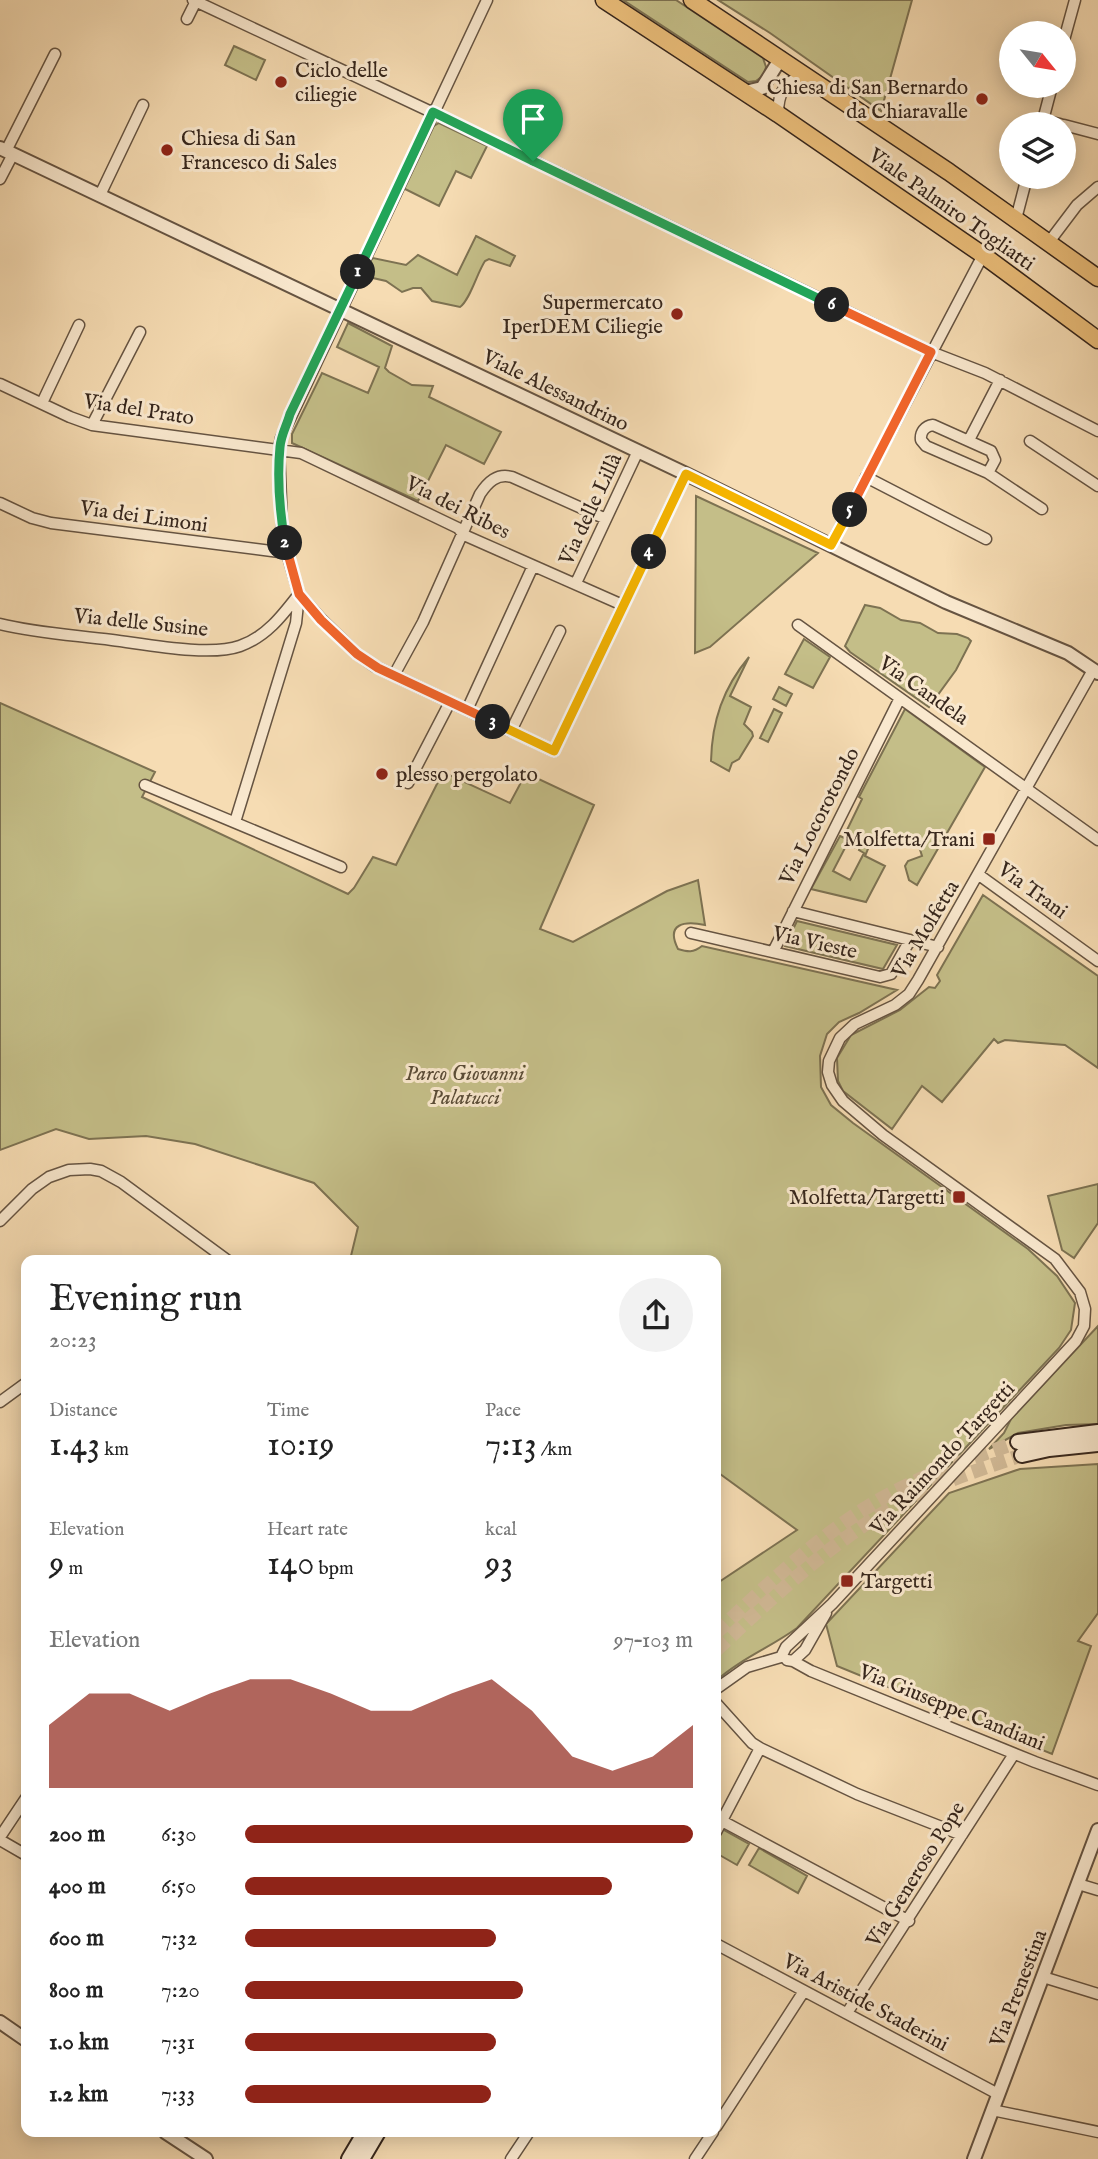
<!DOCTYPE html>
<html lang="en">
<head>
<meta charset="utf-8">
<style>
	body { margin:0; font-family:"IM FELL English",serif; background:#f2f2f2; color:#222; height:100vh; display:flex; flex-direction:column; font-size:26px; white-space:nowrap }
	* { box-sizing:border-box; margin:0 }
	p { font-size:23px; color:#767676 }
	.icon { flex:none; width:38px; height:38px; fill:none; stroke:currentColor; stroke-width:2; stroke-linecap:round; stroke-linejoin:round }
	.map { position:relative; flex:1; overflow:hidden }
	.details { position:absolute; left:21px; top:1255px; width:700px; height:882px; display:flex; flex-direction:column; background:#fff; border-radius:14px; box-shadow:0 4px 18px #0003 }
	.details>* { flex:none }
	.needle { width:46px; rotate:120deg }
	.tools { position:absolute; left:999px; top:21px; display:grid; gap:14px }
	.tools a { display:grid; place-items:center; width:77px; height:77px; border-radius:50%; background:#fff; box-shadow:0 4px 18px #0003; font-size:35px }
	.pin { position:absolute; display:grid; place-items:center; width:60px; height:60px; color:#fff; margin:-72px -30px; border-radius:50% 50% 50% 0; rotate:-45deg; box-shadow:0 0 7px #0007 }
	.pin .icon { rotate:45deg }
	.km { position:absolute; width:35px; height:35px; margin:-18px; border-radius:50%; background:#222; color:#fff; font-size:19px; line-height:35px; text-align:center }
	.round { display:grid; place-items:center; flex:none; width:74px; height:74px; border-radius:37px; background:#f2f2f2 }
	.head { display:flex; align-items:center; justify-content:space-between; height:119px; padding:0 28px }
	h1 { font-size:38px; font-weight:600; line-height:52px }
	.stats { display:grid; grid-template-columns:repeat(3,1fr); gap:10px; height:119px; padding:7px 28px }
	.stats div { display:grid; align-content:center }
	.stats b { font-size:35px; font-weight:600 }
	.stats small { font-size:19px; font-weight:400 }
	.stats p { font-size:19px }
	.chart { height:196px; padding:14px 28px }
	.chart p { display:flex; justify-content:space-between }
	.chart svg { width:100%; height:126px; margin-top:7px; fill:#8f2418; opacity:.7 }
	ul { padding:0 28px; list-style:none; font-size:23px }
	li { display:grid; grid-template-columns:112px 84px 1fr; align-items:center; height:52px }
	li i { height:18px; border-radius:9px; background:#8f2418 }
	.map>svg:first-child { display:block }
</style>
</head>
<body>
<div class="map">
<svg width="1098" height="2159" viewBox="0 0 1098 2159">
	<rect width="100%" height="100%" fill="#f6dcb3"/>
	<filter id="stains"><feTurbulence type="fractalNoise" baseFrequency=".00286" numOctaves="4"/><feColorMatrix values="0 0 0 0 .2 0 0 0 0 .09 0 0 0 0 .02 0 0 0 .5 -.17"/></filter>
	<radialGradient id="worn" r=".72"><stop offset=".6" stop-color="#630" stop-opacity="0"/><stop offset="1" stop-color="#630" stop-opacity=".3"/></radialGradient>
	<path fill="#c4be88" stroke="#7d7252" stroke-width="2" d="M623,0H676L763,58L766,67L764,75L756,81L748,82Z
		M718,0H912L881,111L770,33Z
		M234,46L265,60L256,80L225,65Z
		M439,123L487,146L471,178L456,171L439,206L403,188L432,127Z
		M476,236L515,256L510,266L489,259L485,261C477,273 470,300 460,307L432,301L421,288H413L402,292L386,281L373,278L369,272L368,263L373,258L406,265L418,255L457,275Z
		M348,323L392,346L385,368L389,372L412,385L433,386L429,397L501,432L484,464L446,445L418,501L292,443V434L322,373L368,393L379,367L337,347Z
		M696,496L818,553L710,647L695,653Z
		M865,605L880,608L901,620L920,623L938,633L957,634L968,638L971,641L956,670L929,707L850,652L845,646Z
		M804,639L830,657L813,688L785,674Z
		M749,657L730,696L751,707L744,724L752,732L753,736L739,759L732,763L729,771L711,761C712,721 723,688 749,657Z
		M779,687L792,694L786,706L773,699Z
		M0,703L155,772L142,797L348,894L354,888L373,857L396,865L443,772L510,803L526,773L594,805L540,929L573,942L667,891L698,880L705,925C685,921 665,923 678,949C688,952 693,953 702,946L897,990L859,1013L839,1022L827,1034L820,1056L821,1087L831,1105L853,1123L1028,1249L1057,1276L1075,1303L1071,1330L1059,1348L797,1628C771,1647 740,1659 716,1681V1584L797,1530L716,1471V1260H350L358,1227L314,1183L195,1144L146,1136L89,1139L56,1129L0,1150Z
		M774,709L782,713L768,742L760,738Z
		M905,709L985,767L917,885L909,880L905,866L908,861L922,856L917,840L900,845L877,833L870,845L846,832L862,799L859,797Z
		M840,836L858,844L856,848L847,844L833,871L850,880L864,853L859,850L861,845L868,849L865,856L885,866L866,902L811,889Z
		M983,895L1098,976V1068L1065,1045L1005,1040L998,1043L994,1039L942,1102L922,1086L892,1129L843,1091L838,1081L837,1058L851,1035L900,1010L929,987L935,988L940,981L937,975Z
		M797,921L897,945L883,969L785,946Z
		M1098,1184V1223L1074,1258L1062,1250L1048,1196Z
		M1098,1326V1424L1066,1425L1018,1433L989,1449L1004,1433L1011,1419Z
		M1098,1464V1613L1078,1641L1091,1646L1052,1754L837,1666L826,1624L949,1493L1020,1469Z
		M722,1829L749,1844L737,1865L716,1853V1840Z
		M759,1848L807,1876L798,1893L749,1865Z"/>
	<g fill="none" stroke-linecap="round" stroke-linejoin="round">
		<path stroke="#d0b895" stroke-width="14" stroke-dasharray="14 7" stroke-linecap="butt" d="M716,1633C766,1586 819,1535 879,1500C923,1475 971,1458 1018,1442
			M716,1650C772,1598 829,1543 897,1505C936,1483 979,1470 1022,1455"/>
		<g stroke="#665442" stroke-width="13">
			<path id="minor" d="M193,0L442,117L931,352L985,373L1098,431
				M487,0L281,438L279,448L282,526L287,553L299,594L322,620L357,654L374,666L554,751L686,474
				M187,19L196,1
				M1064,40L1075,0
				M778,114C778,95 784,79 805,77
				M1043,120L1060,124
				M1042,124L1052,86
				M1064,125L1098,134
				M6,151L55,54
				M0,179L13,154
				M100,195L143,105
				M1016,219L1027,177
				M1049,242L1077,205L1098,187
				M0,384L70,417L92,425L301,453L433,516L458,528L464,535L618,603
				M42,403L79,325
				M92,425L140,332
				M933,425L991,451L995,460L988,473L926,446L921,440C920,432 925,426 933,425Z
				M969,440L1000,380
				M1030,441L1098,486
				M988,473L1042,509
				M866,477L986,539
				M0,503L32,518L51,523L287,553
				M831,545L983,255
				M576,583L638,451
				M0,624C36,633 74,635 112,640C145,644 209,657 240,646C266,637 282,616 299,594
				M798,625L1098,840
				M394,675L423,622L480,494C488,482 497,473 512,477L606,519
				M467,710L533,566
				M511,731L560,631
				M408,783L450,702
				M145,785L341,867
				M235,822L296,623L299,594
				M979,875L1098,961
				M793,911L938,947
				M691,933L880,977L891,974L910,940
				M773,952L900,698
				M0,1221L32,1189L49,1177L69,1170L90,1169L101,1171L121,1182L227,1260
				M0,1402L26,1383
				M781,1657L786,1647L832,1604L1038,1382L1076,1341L1084,1326L1085,1309L1080,1292L1055,1259L883,1135L843,1101L832,1085L828,1072L829,1061L840,1038L855,1024L895,1005L909,994L918,980L1093,670
				M787,1660L793,1661L805,1650L826,1613
				M793,1661L811,1671L1035,1762L1098,1785
				M716,1689L747,1667L781,1657
				M716,1703L752,1743L760,1748L857,1794L962,1835
				M722,1821L909,1921
				M716,1832L760,1748
				M0,1837L26,1798
				M0,1840L26,1855
				M1078,1884L1098,1890
				M716,1944L998,2094
				M1043,1977L1098,1994
				M847,2013L1014,1754
				M992,2110L1098,2132
				M716,2127L804,1991
				M511,2159L529,2132
				M695,2159L713,2132"/>
		</g>
		<g stroke="#665442" stroke-width="16">
			<path id="tertiary" d="M745,92L762,88L781,58
				M0,148L686,474L946,602L1068,653L1098,673
				M0,2022L26,2040
				M165,2132L206,2159
				M974,2159L1098,1830"/>
		</g>
		<g stroke="#36261c" stroke-width="18">
			<path id="secondary" d="M1018,1442L1098,1432
				M1022,1455L1049,1449L1098,1444
				M349,2159L365,2132
				M362,2159L378,2132"/>
		</g>
		<g stroke="#36261c" stroke-width="19">
			<path id="primary" d="M604,0L778,114L983,255L1098,340
				M692,0L949,172L1098,278"/>
		</g>
		<use href="#minor" stroke="#f9e8ce" stroke-width="10"/>
		<use href="#tertiary" stroke="#f9e8ce" stroke-width="12"/>
		<use href="#secondary" stroke="#f9e8ce" stroke-width="14"/>
		<use href="#primary" stroke="#ebbe7a" stroke-width="16"/>
	</g>
	<g fill="none" stroke-linecap="round" stroke-linejoin="round">
		<g stroke="#fff" stroke-width="14">
			<path id="split-1" d="M358,272L433,112L533,161"/>
		</g>
		<g stroke="#fff" stroke-width="14">
			<path id="split-2" d="M285,543C280,513 277,477 280,447C281,435 287,425 290,414L358,272"/>
		</g>
		<g stroke="#fff" stroke-width="14">
			<path id="split-3" d="M285,543L299,594L321,620L357,654L378,668L493,722"/>
		</g>
		<g stroke="#fff" stroke-width="14">
			<path id="split-4" d="M493,722L554,751L649,552"/>
		</g>
		<g stroke="#fff" stroke-width="14">
			<path id="split-5" d="M649,552L686,474L831,545L850,510"/>
		</g>
		<g stroke="#fff" stroke-width="14">
			<path id="split-6" d="M832,305L931,352L850,510"/>
		</g>
		<g stroke="#fff" stroke-width="14">
			<path id="split-7" d="M533,161L832,305"/>
		</g>
		<use href="#split-1" stroke="#22a559" stroke-width="9"/>
		<use href="#split-2" stroke="#22a559" stroke-width="9"/>
		<use href="#split-3" stroke="#f0652b" stroke-width="9"/>
		<use href="#split-4" stroke="#f5b400" stroke-width="9"/>
		<use href="#split-5" stroke="#f5b400" stroke-width="9"/>
		<use href="#split-6" stroke="#f0652b" stroke-width="9"/>
		<use href="#split-7" stroke="#22a559" stroke-width="9"/>
	</g>
	<g fill="#8f2418" stroke="#f9e8ce" stroke-width="2.5">
		<circle cx="281" cy="82" r="7"/>
		<circle cx="982" cy="99" r="7"/>
		<circle cx="167" cy="150" r="7"/>
		<circle cx="677" cy="314" r="7"/>
		<circle cx="382" cy="774" r="7"/>
		<rect x="982" y="832" width="14" height="14" rx="3.5"/>
		<rect x="952" y="1190" width="14" height="14" rx="3.5"/>
		<rect x="840" y="1574" width="14" height="14" rx="3.5"/>
	</g>
	<g text-anchor="middle" stroke-width="6" stroke-linejoin="round" paint-order="stroke">
		<g font-size="21" fill="#36261c" stroke="#f9e8ce" text-anchor="start">
			<text x="295" y="77">Ciclo delle<tspan x="295" dy="24">ciliegie</tspan></text>
			<text x="968" y="94" text-anchor="end">Chiesa di San Bernardo<tspan x="968" dy="24">da Chiaravalle</tspan></text>
			<text x="181" y="145">Chiesa di San<tspan x="181" dy="24">Francesco di Sales</tspan></text>
			<text x="663" y="309" text-anchor="end">Supermercato<tspan x="663" dy="24">IperDEM Ciliegie</tspan></text>
			<text x="396" y="781">plesso pergolato</text>
			<text x="975" y="846" text-anchor="end">Molfetta/Trani</text>
			<text x="945" y="1204" text-anchor="end">Molfetta/Targetti</text>
			<text x="861" y="1588">Targetti</text>
		</g>
		<g font-size="21" fill="#36261c" stroke="#f9e8ce">
			<text transform="translate(952 209) rotate(35)" y="7">Viale Palmiro Togliatti</text>
			<text transform="translate(556 390) rotate(26)" y="7">Viale Alessandrino</text>
			<text transform="translate(139 409) rotate(9)" y="7">Via del Prato</text>
			<text transform="translate(458 507) rotate(27)" y="7">Via dei Ribes</text>
			<text transform="translate(590 509) rotate(-65)" y="7">Via delle Lillà</text>
			<text transform="translate(144 516) rotate(8)" y="7">Via dei Limoni</text>
			<text transform="translate(141 622) rotate(6)" y="7">Via delle Susine</text>
			<text transform="translate(924 690) rotate(35)" y="7">Via Candela</text>
			<text transform="translate(819 816) rotate(-63)" y="7">Via Locorotondo</text>
			<text transform="translate(1033 890) rotate(36)" y="7">Via Trani</text>
			<text transform="translate(925 929) rotate(-59)" y="7">Via Molfetta</text>
			<text transform="translate(815 942) rotate(13)" y="7">Via Vieste</text>
			<text transform="translate(942 1458) rotate(-47)" y="7">Via Raimondo Targetti</text>
			<text transform="translate(952 1707) rotate(22)" y="7">Via Giuseppe Candiani</text>
			<text transform="translate(915 1874) rotate(-58)" y="7">Via Generoso Pope</text>
			<text transform="translate(1018 1988) rotate(-69)" y="7">Via Prenestina</text>
			<text transform="translate(866 2002) rotate(28)" y="7">Via Aristide Staderini</text>
		</g>
		<g font-size="21" font-style="italic" fill="#5a4c37" stroke="#f9e8ce">
			<text x="465" y="1080">Parco Giovanni<tspan x="465" dy="24">Palatucci</tspan></text>
		</g>
	</g>
	<rect width="100%" height="100%" filter="url(#stains)"/>
	<rect width="100%" height="100%" fill="url(#worn)"/>
</svg>
<div class="tools">
<a><svg class="needle" viewBox="-14 -14 28 28"><path d="M0-13l5 13h-10z" fill="#e53935"/><path d="M0 13l5-13h-10z" fill="#767676"/></svg></a>
<a><svg class="icon" aria-label="layers" viewBox="0 0 24 24"><path d="M12 4l9 5-9 5-9-5zM3 14l9 5 9-5"/></svg></a>
</div>
<div class="pin" style="left:533px;top:161px;background:#1e9e55"><svg class="icon" aria-label="arrive" viewBox="0 0 24 24"><path d="M6 21V4h12l-3 4 3 4H6"/></svg></div>
<b class="km" style="left:358px;top:272px">1</b>
<b class="km" style="left:285px;top:543px">2</b>
<b class="km" style="left:493px;top:722px">3</b>
<b class="km" style="left:649px;top:552px">4</b>
<b class="km" style="left:850px;top:510px">5</b>
<b class="km" style="left:832px;top:305px">6</b>
<section class="details">
<div class="head"><div><h1>Evening run</h1><p>20:23</p></div><a class="round"><svg class="icon" aria-label="share" viewBox="0 0 24 24"><path d="M12 15V3M7 8l5-5 5 5M5 13v7h14v-7"/></svg></a></div>
<div class="stats">
<div><p>Distance</p><b>1.43<small> km</small></b></div>
<div><p>Time</p><b>10:19</b></div>
<div><p>Pace</p><b>7:13<small> /km</small></b></div>
</div>
<div class="stats">
<div><p>Elevation</p><b>9<small> m</small></b></div>
<div><p>Heart rate</p><b>140<small> bpm</small></b></div>
<div><p>kcal</p><b>93</b></div>
</div>
<div class="chart"><p><span>Elevation</span>97–103 m</p>
<svg viewBox="0 0 160 44" preserveAspectRatio="none"><path d="M0 44V22L10 11L20 11L30 17L40 11L50 6L60 6L70 11L80 17L90 17L100 11L110 6L120 17L130 33L140 38L150 33L160 22V44z"/></svg>
</div>
<ul>
<li><b>200 m</b>6:30<i style="width:100%"></i></li>
<li><b>400 m</b>6:50<i style="width:82%"></i></li>
<li><b>600 m</b>7:32<i style="width:56%"></i></li>
<li><b>800 m</b>7:20<i style="width:62%"></i></li>
<li><b>1.0 km</b>7:31<i style="width:56%"></i></li>
<li><b>1.2 km</b>7:33<i style="width:55%"></i></li>
</ul>
</section>
</div>
</body>
</html>
